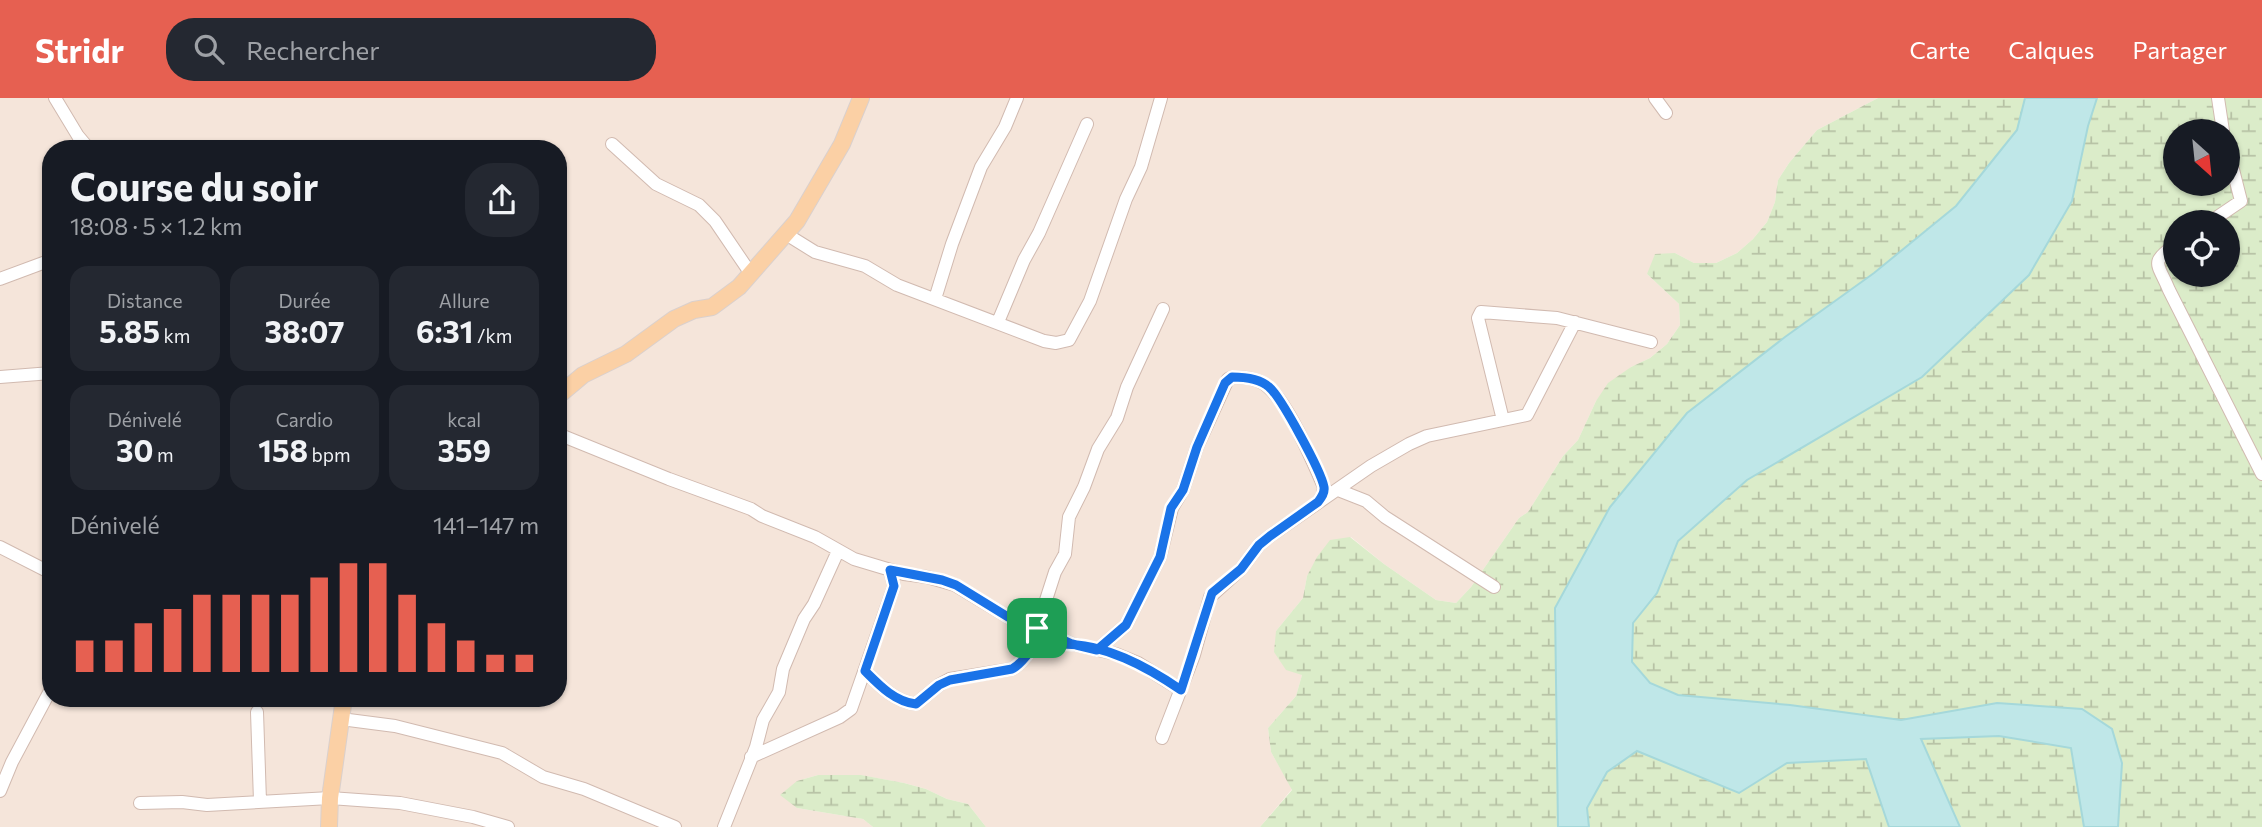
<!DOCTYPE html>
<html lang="fr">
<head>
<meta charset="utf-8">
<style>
	body { margin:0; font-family:Commissioner,sans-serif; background:#242831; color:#f1f3f6; height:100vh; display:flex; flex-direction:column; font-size:26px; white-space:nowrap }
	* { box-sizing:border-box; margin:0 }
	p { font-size:23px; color:#9ea1a6 }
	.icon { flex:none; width:38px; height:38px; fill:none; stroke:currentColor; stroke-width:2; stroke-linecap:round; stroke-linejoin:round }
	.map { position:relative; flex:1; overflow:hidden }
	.sheet { position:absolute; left:42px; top:42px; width:525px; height:567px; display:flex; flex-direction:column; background:#171b24; border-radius:28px; box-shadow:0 2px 5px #0004 }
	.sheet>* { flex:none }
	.needle { width:46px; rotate:153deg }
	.controls { position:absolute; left:2163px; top:21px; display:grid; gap:14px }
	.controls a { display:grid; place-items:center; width:77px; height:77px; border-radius:50%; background:#171b24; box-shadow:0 2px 5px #0004; font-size:35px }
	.pin { position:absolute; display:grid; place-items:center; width:60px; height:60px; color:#fff; margin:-30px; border-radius:14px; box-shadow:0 4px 10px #0006 }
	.round { display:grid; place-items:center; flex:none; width:74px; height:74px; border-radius:28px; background:#242831 }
	.headline { display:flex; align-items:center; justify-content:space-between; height:119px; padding:0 28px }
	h1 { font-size:38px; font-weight:700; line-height:52px }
	.stats { display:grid; grid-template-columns:repeat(3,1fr); gap:10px; height:119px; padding:7px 28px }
	.stats div { display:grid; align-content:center; border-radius:18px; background:#242831; text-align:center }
	.stats b { font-size:30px; font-weight:700 }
	.stats small { font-size:19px; font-weight:400 }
	.stats p { font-size:19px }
	.chart { height:196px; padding:14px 28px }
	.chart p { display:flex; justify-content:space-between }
	.chart svg { width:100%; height:126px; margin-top:7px; stroke:#e66051; stroke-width:6 }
	header { display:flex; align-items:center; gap:42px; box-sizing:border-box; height:98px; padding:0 35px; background:#e66051; color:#fff }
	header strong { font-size:33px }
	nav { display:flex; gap:38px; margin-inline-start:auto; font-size:24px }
	.search { width:490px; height:63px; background:#242831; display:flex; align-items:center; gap:18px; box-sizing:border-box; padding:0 24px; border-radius:28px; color:#9ea1a6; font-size:26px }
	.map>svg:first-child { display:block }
</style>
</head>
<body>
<header>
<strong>Stridr</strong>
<div class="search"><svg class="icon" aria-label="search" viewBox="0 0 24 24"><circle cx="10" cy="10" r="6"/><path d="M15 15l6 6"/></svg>Rechercher</div>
<nav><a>Carte</a><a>Calques</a><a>Partager</a></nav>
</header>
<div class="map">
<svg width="2262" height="729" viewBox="0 0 2262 729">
	<defs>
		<pattern id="wetland-marsh" width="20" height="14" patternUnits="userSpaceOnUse" patternTransform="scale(1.75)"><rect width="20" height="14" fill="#dbecc9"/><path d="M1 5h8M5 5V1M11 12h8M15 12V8" fill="none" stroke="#b7c2a5"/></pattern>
	</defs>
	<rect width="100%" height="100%" fill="#fdf4ec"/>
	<path fill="#f5e5da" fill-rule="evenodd" d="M0,0H1878L1817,32L1789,65L1778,82L1775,104L1767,124L1753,141L1737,155L1716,165H1694L1675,155L1647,176L1679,206L1680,227L1667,246L1650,260L1631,269L1596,303L1578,342L1563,358L1528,414L1519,420L1471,489L1456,505L1436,502L1384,466L1351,439L1307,478L1303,500L1276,533L1302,577L1296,598L1268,630L1271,654L1292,691L1260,729H986L968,706L947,701L926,691L904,685L860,677H818L797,683V710L863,721L873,729H0ZM51,51H558V600H51Z"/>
	<path fill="url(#wetland-marsh)" fill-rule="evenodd" d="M1878,0H2025L2017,32L1956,108L1874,176L1785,239L1687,315L1555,510L1558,729H1260L1292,692L1271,654L1268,630L1296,598L1302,577L1286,572L1274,554L1276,533L1303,500L1307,478L1317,459L1330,442L1350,439L1384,466L1436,502L1456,505L1471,489L1519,420L1528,414L1563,358L1578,342L1596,303L1608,285L1631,269L1650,260L1667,246L1680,227L1679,206L1647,176L1655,156L1675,155L1694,165H1716L1737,155L1753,141L1767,124L1775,104L1778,82L1789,65L1817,32Z
		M2097,0H2262V729H2118L2122,665L2082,611L1997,605L1901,622L1790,607L1678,597L1650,585L1632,564L1633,525L1657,495L1678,443L1747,382L1922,279L2088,28ZM2175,33H2228V86H2175ZM2175,124H2228V177H2175Z
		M1999,638L2071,650L2084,729H1960L1921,641Z
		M1637,653L1739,695L1787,665L1866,661L1889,729H1589L1587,710L1607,674Z
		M818,677H861L904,685L926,691L947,701L968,706L986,729H873L863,721L797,710L780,697L797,683Z"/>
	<path fill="#bfe7e8" stroke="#a5d8da" stroke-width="2" d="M2025,0H2097L2088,28L2072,103L2029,177L1922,279L1747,382L1678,443L1657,495L1633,525L1632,564L1650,585L1678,597L1790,607L1901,622L1997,605L2082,611L2112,631L2122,665L2118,729H2084L2071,650L1999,638L1921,641L1960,729H1889L1866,661L1787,665L1739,695L1637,653L1607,674L1587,710L1589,729H1558L1555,510L1610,409L1687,315L1785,239L1874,175L1956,108L2017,32Z"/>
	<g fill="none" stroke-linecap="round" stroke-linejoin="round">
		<g stroke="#d1bab0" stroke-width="14">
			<path id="minor" d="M55,0L78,38L89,51
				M1655,0L1666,15
				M2218,0L2223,33
				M612,46L656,86L699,107L715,123L751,176
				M2210,124L2241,103L2228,52
				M786,136L815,154L865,168L897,187L1044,243L1056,245L1069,242L1090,203L1126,101L1141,69L1161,0
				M2175,147C2149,165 2158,165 2169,192L2262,376
				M0,181L51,162
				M935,201L952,146L981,69L1005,29L1017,0
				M998,224L1024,162L1039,135L1087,26
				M0,279L51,275
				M1503,322L1478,220L1481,214L1557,220L1651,244
				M558,336L669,381L751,411L762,418L815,439L854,461L904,476L927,479L955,487L1008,519L1072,546L1116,556L1138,565L1181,592
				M1338,392L1366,403L1385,419L1494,489
				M0,449L51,475
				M1037,530L1055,474L1065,456L1069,419L1084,389L1098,351L1117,320L1127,289L1163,211
				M1097,552L1126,527L1160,459L1172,410L1183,392L1197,349L1228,281L1232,279C1244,279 1259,280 1268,289C1288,305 1313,364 1324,389L1323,397L1318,404
				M865,573C879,587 895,604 916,606L939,587L950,581L1012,571C1024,565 1028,551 1040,547C1047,544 1057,546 1065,546
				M257,614L260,703
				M341,621L395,628L502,655L543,679L584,691L675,729
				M1162,640L1194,557L1210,499L1241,471L1259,447L1270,438L1371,368L1409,346L1427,338L1527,317L1575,224
				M751,659L840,619L851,611L894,488L890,472
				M0,693L12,664L51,591
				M140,705L182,704L207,707L330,700L400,705L473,719L508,729
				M724,729L756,649L763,622L779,594L783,571L804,521L814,506L838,453"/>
		</g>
		<g stroke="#dad0cd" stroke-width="18">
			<path id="major" d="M558,298L583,277L626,256L674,221L694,212L712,209L739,189L797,123L842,46L861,0
				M329,729L330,700L344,600"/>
		</g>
		<use href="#minor" stroke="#fff" stroke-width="12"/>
		<use href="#major" stroke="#fbd0a5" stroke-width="16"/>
	</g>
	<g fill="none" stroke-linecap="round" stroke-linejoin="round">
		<g stroke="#fff" stroke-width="14">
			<path id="route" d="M1037,530L1008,519L956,487L942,482L890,472L894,488L865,573C879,587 895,604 916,606L939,587L950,582L1012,571C1024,565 1028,551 1040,547C1047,545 1055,546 1062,546C1105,546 1146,568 1181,592L1212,495L1241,471L1259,447L1270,438L1318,404C1321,400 1325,395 1324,389C1321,373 1281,299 1269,289C1259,280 1244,279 1232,279L1225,285L1197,349L1183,392L1171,410L1160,459L1126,527L1097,552L1072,546L1037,530"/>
		</g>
		<use href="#route" stroke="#1a73e8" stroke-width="9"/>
	</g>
</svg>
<div class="controls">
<a><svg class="needle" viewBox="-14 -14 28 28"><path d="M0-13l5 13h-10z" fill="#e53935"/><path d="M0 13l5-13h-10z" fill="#9ea1a6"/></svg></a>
<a><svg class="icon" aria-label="locate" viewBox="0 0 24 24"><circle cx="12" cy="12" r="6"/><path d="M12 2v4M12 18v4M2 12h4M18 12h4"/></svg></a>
</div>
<div class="pin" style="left:1037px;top:530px;background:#1e9e55"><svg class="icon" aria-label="arrive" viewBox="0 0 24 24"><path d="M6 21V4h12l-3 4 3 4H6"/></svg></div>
<section class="sheet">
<div class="headline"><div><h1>Course du soir</h1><p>18:08 · 5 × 1.2 km</p></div><a class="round"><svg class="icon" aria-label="share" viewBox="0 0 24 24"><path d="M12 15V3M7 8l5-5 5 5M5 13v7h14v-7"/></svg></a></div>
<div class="stats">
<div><p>Distance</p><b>5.85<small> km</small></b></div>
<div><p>Durée</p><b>38:07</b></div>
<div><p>Allure</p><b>6:31<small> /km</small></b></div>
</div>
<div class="stats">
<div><p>Dénivelé</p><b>30<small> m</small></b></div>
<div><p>Cardio</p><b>158<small> bpm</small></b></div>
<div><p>kcal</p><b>359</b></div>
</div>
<div class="chart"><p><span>Dénivelé</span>141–147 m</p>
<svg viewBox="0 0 160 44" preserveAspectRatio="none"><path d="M5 44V33M15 44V33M25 44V27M35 44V22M45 44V17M55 44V17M65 44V17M75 44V17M85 44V11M95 44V6M105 44V6M115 44V17M125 44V27M135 44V33M145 44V38M155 44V38"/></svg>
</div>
</section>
</div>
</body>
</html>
